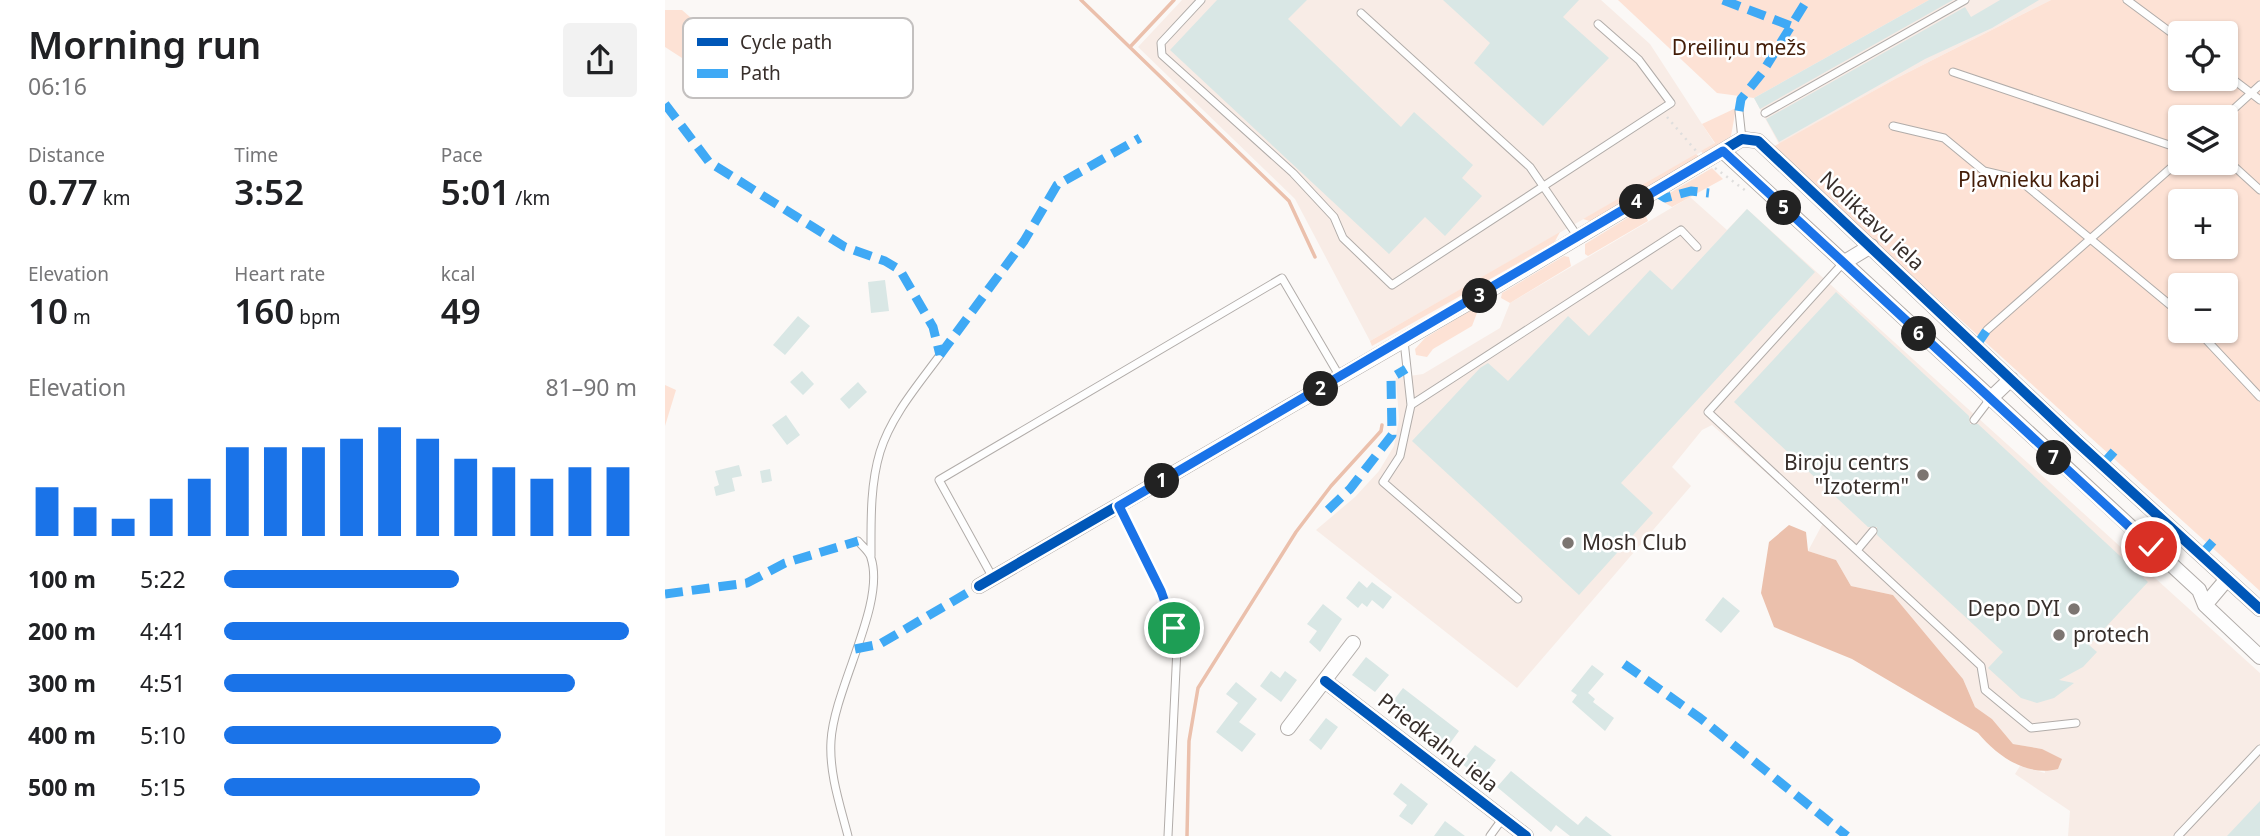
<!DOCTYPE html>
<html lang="en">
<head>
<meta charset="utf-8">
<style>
	body { margin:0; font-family:"Noto Sans",sans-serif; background:#f2f2f2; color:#202124; height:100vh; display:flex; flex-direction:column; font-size:26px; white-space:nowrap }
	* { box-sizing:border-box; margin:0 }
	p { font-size:23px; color:#757577 }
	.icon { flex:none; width:38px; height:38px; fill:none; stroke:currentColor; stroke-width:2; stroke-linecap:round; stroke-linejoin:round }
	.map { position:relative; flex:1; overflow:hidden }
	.side { display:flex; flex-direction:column; background:#fff; width:665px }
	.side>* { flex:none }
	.controls { position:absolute; left:1503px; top:21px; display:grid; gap:14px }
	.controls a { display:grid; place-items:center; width:70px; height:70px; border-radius:7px; background:#fff; box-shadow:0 2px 5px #0004; font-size:35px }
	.pin { position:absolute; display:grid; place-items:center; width:60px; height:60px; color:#fff; margin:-30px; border:4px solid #fff; border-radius:50%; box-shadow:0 2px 7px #0007 }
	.km { position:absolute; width:35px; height:35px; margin:-18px; border-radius:50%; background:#222; color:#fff; font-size:19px; line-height:35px; text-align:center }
	.round { display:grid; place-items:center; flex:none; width:74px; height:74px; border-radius:7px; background:#f2f2f2 }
	.overview { display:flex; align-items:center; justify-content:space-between; height:119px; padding:0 28px }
	h1 { font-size:38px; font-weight:600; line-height:52px }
	.stats { display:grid; grid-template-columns:repeat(3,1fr); gap:10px; height:119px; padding:7px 28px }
	.stats div { display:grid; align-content:center }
	.stats b { font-size:35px; font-weight:600 }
	.stats small { font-size:19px; font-weight:400 }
	.stats p { font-size:19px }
	.chart { height:196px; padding:14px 28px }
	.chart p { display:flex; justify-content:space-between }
	.chart svg { width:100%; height:126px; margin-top:7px; stroke:#1a73e8; stroke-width:6 }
	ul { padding:0 28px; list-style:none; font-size:23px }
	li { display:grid; grid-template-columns:112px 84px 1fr; align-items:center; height:52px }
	li i { height:18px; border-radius:9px; background:#1a73e8 }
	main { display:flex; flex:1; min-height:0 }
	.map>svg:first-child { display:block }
</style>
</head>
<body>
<main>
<section class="side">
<div class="overview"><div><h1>Morning run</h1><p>06:16</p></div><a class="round"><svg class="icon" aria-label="share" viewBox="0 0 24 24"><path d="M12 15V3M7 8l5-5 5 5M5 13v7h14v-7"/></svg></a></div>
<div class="stats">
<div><p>Distance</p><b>0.77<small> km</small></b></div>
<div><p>Time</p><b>3:52</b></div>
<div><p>Pace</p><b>5:01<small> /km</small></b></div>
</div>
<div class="stats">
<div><p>Elevation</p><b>10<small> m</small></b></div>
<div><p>Heart rate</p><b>160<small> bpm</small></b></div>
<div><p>kcal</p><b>49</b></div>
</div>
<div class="chart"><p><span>Elevation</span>81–90 m</p>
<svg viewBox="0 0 160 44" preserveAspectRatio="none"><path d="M5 44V27M15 44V34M25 44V38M35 44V31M45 44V24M55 44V13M65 44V13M75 44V13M85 44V10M95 44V6M105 44V10M115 44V17M125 44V20M135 44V24M145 44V20M155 44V20"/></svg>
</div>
<ul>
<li><b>100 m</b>5:22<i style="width:57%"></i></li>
<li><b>200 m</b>4:41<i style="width:98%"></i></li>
<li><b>300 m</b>4:51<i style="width:85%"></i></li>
<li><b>400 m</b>5:10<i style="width:67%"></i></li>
<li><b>500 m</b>5:15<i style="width:62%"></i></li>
</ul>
</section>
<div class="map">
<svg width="1595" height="836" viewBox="0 0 1595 836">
	<rect width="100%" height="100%" fill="#fbf8f6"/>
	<path fill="#f8ece6" d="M517,0H936L985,44L1050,144L705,341L630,199L473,47Z
		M1264,0H1386L1230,79L1114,144L1089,98Z
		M1025,197L1062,230L1082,209L1595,673V836H1403L1405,811L1350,774L1355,766L1380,773L1377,749L1348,744L1327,719L1310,707L1298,679L1228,595L1186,586L1171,560L1143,551L1158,523L1047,425L1037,430L1007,467L1026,486L852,688L651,530L690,497L714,471L729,446L734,419L731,378L758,374L835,328L845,303Z"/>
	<path fill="#fde2d5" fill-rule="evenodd" d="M953,0H1264L1089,98L1052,93Z
		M1386,0H1595V591L1106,148L1230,79ZM1516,33H1561V79H1516ZM1516,117H1561V163H1516ZM1516,201H1561V247H1516ZM1516,285H1561V331H1516Z
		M0,10H17L41,31L63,67L56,74L31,67L0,47Z
		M1071,108L1066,136L1039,155L1036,151L1050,143L1037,124Z
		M1031,154L1035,157L928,222L918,219Z
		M1047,168L1058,179L1007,207L1000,203L1003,194Z
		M972,212L980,214L983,221L923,256L920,254V244Z
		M895,232L889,243L707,346L705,341Z
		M899,256L904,257L906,266L845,303L836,298L837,293Z
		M806,310L812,313L807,326L768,349L762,357L751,355L750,349L760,338Z
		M0,385L11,390L0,426Z"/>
	<path fill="#ebc0ac" d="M1124,525L1141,532L1143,551L1171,560L1186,586L1228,595L1298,679L1310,707L1327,719L1348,744L1377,749L1397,759L1393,769C1362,777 1332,756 1313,733L1187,659L1109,627L1096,593L1104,542Z"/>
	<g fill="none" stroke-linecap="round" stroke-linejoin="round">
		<path stroke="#ebc0ac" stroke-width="3.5" d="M416,0L624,201L650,257
			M465,47L509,0
			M522,836L524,741L533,688L631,532L666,486L716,431L717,425"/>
	</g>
	<path fill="#d9e7e5" d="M552,0H642L623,19L736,127L749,112L808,165L797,178L817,196L780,236L760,217L724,254L505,50Z
		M778,0H914L898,17L944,58L878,126L809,63L825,43Z
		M1264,0H1288L1095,109L1089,98Z
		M1335,0H1374L1327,28L1260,59L1114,142L1101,119L1300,7L1306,17Z
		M1082,209L1150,272L956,483L988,513L914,595L747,441L815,368L823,363L843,381L903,316L924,336L985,270L1007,290Z
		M220,280L224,311L206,313L203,282Z
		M1171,292L1304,416L1305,424H1313L1483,582L1424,645L1432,652L1418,667L1394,680L1409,683L1389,698L1372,703L1356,698L1323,668L1338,652L1212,535V527H1203L1069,402Z
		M133,316L145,326L120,355L108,345Z
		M137,371L149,384L138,395L125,382Z
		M193,382L202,392L184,409L175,399Z
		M121,415L135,435L122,445L107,425Z
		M74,465L77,476L67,478L70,491L51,496L49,487L54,485L50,471Z
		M105,469L107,481L97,483L95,471Z
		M694,581L702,588L707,582L727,597L718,609L707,600L702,607L697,603L693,608L681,598Z
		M1058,597L1075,611L1056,633L1040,620Z
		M658,604L677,619L655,652L644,642L652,631L642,624Z
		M701,657L724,675L710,692L687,675Z
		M927,665L939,674L923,693L930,699L928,702L949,718L940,731L907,702L912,695L906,691Z
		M606,671L615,678L620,671L632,680L616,702L595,686Z
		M571,682L592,699L574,722L591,734L577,752L551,732L573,703L561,694Z
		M738,688L794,731L780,750L725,705Z
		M661,718L673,727L656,750L644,740Z
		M810,745L831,760L816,779L796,763Z
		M846,771L913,825L921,816L947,836H905L891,825L886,832L832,787Z
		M736,783L763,804L747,825L734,816L742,805L728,794Z
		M1595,801V836H1562Z
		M780,821L800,836H769Z"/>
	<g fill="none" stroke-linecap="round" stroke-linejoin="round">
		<g stroke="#b1aca9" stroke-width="9">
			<path id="lane" d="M536,0L496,43L497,55L628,173L669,217L678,238L727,285L1006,103L974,60L933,24
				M1462,0L1516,40
				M696,13L865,167L913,237
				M1288,72L1516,149
				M1561,74L1595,100
				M1074,111L1077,139
				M1100,113L1300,0
				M1560,117L1595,85
				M1228,126L1279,138L1319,171L1353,179L1516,314
				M1561,159L1595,190
				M1178,263L1043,412L1316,666L1320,690L1366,728L1411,723
				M1322,330L1516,159
				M1533,331L1595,397
				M739,341L746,405L735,456L718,482L853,599
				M746,405L1016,230L1032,247
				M1309,420L1325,399
				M454,506L496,591L512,648L503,836
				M1193,549L1208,531
				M206,556C206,522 205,485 215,452C226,416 253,385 275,355
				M328,578L274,480L617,278L675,377
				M183,836C175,805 164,773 166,741C169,688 221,604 206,558C205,552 197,546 193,541
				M825,836L838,818
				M1513,836L1595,749"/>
		</g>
		<g stroke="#b1aca9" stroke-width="16">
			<path id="street" d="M1058,151L1534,590L1540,605L1595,657
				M1178,263L1206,246
				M1325,399L1346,379
				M314,586L815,296L1077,139L1093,141L1411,441L1595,609
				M1540,605L1562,579
				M660,681L861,836
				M623,728L688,643"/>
		</g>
		<path stroke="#dfdedd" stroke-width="2.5" stroke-dasharray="2 5" stroke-linecap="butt" d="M1002,117L1032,152
			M1050,168L1081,191"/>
		<use href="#lane" stroke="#fefefe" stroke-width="7"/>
		<use href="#street" stroke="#fefefe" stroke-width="14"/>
		<path stroke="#3fa9f5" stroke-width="9" stroke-dasharray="18 9" stroke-linecap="butt" d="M1058,0L1126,26
			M0,104L44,162L180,247L220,261L235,270L268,327L275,355
			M1074,111L1076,99L1097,73L1142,0
			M990,192L1000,198L1026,191L1044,193
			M1311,346L1322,330
			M275,355L359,241L392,185L475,138
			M1437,465L1454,446
			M663,510L685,489L727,435L726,378L741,369
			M1536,555L1551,538
			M0,594L82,583L120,563L193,541
			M190,649L215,644L314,586
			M959,664L1035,718L1182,836"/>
		<g stroke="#fff" stroke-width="15">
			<path id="cycleway" d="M314,586L815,296L1077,139L1093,141L1411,441L1595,609
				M660,681L861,836"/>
		</g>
		<use href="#cycleway" stroke="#0057b8" stroke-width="10"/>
	</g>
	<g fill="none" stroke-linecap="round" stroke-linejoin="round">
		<g stroke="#fff" stroke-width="14">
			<path id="route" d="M509,628L496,591L454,506L1058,151L1486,547"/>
		</g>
		<use href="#route" stroke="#1a73e8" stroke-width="9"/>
	</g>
	<g fill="#7c7571" stroke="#fff" stroke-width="2.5">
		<circle cx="1258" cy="475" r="7"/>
		<circle cx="903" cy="543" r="7"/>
		<circle cx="1409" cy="609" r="7"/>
		<circle cx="1394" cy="635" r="7"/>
	</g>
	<g text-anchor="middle" stroke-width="5" stroke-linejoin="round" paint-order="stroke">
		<g font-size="21" fill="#431d08" stroke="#fff">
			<text x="1074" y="55">Dreiliņu mežs</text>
			<text x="1364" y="187">Pļavnieku kapi</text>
		</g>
		<g font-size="21" fill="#372e2a" stroke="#fff">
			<text transform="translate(1207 221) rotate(43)" y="7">Noliktavu iela</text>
			<text transform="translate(773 743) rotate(38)" y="7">Priedkalnu iela</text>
		</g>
		<g font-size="21" fill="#372e2a" stroke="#fff" text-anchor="end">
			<text x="1244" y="470">Biroju centrs<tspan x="1244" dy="24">"Izoterm"</tspan></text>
			<text x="917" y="550" text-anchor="start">Mosh Club</text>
			<text x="1395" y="616">Depo DYI</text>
			<text x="1408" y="642" text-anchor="start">protech</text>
		</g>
	</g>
	<rect x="18" y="18" width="230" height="80" rx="10" fill="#fff" stroke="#c3c0bf" stroke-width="2"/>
	<rect x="32" y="38" width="31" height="8" fill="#0057b8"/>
	<rect x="32" y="69" width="31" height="9" fill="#3fa9f5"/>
	<g font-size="19" fill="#372e2a">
		<text x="75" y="49">Cycle path</text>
		<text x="75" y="80">Path</text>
	</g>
</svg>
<div class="controls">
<a><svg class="icon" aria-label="locate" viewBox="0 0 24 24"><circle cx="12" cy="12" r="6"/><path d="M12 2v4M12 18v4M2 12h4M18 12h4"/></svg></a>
<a><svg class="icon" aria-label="layers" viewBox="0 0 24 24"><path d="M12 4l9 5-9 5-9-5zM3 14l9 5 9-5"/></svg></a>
<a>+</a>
<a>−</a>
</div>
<div class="pin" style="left:509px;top:628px;background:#1e9e55"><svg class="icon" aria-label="arrive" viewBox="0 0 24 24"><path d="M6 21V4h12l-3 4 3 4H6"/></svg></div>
<div class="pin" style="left:1486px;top:547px;background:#d93025"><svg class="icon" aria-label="check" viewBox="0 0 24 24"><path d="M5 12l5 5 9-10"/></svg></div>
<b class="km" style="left:497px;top:481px">1</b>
<b class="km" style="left:656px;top:389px">2</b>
<b class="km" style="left:815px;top:296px">3</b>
<b class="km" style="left:972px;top:202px">4</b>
<b class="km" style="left:1119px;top:208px">5</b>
<b class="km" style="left:1254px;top:334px">6</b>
<b class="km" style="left:1389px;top:458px">7</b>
</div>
</main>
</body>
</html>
